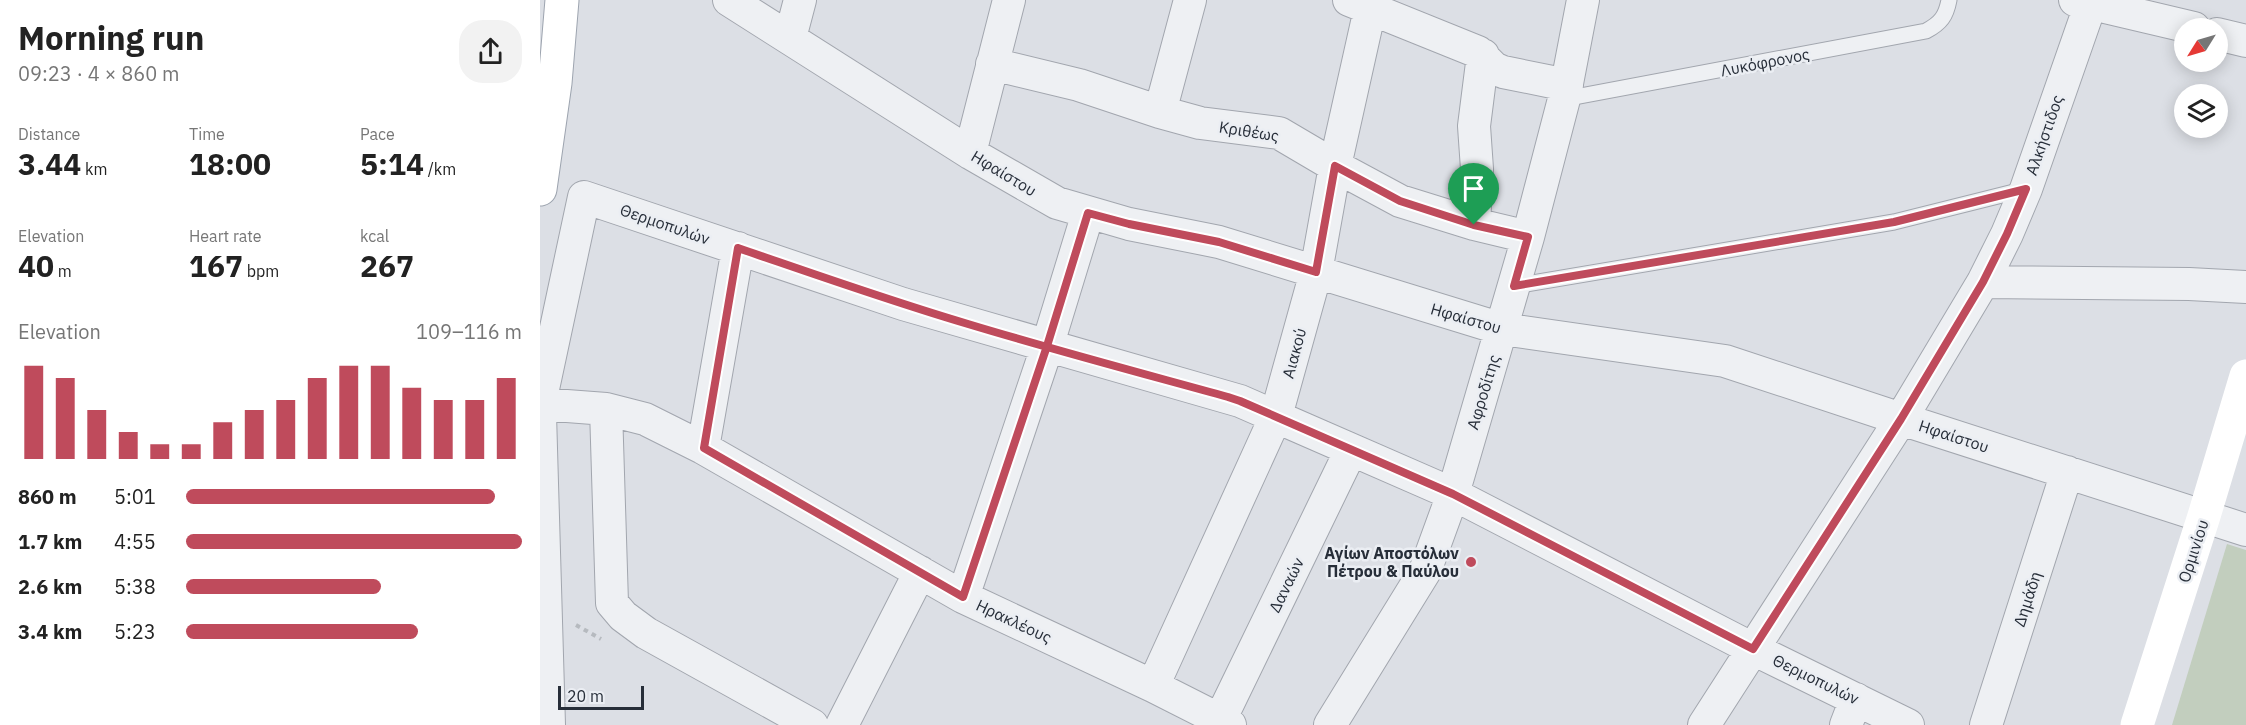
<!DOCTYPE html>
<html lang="en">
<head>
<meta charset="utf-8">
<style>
	body { margin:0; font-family:"IBM Plex Sans",sans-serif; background:#f2f2f2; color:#222; height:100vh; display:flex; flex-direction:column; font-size:22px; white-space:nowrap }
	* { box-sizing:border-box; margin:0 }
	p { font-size:20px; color:#767676 }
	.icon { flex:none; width:33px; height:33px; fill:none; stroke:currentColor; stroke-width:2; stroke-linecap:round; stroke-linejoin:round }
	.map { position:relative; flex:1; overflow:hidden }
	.details { display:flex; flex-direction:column; background:#fff; width:540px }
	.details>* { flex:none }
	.needle { width:39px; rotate:233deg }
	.buttons { position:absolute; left:1634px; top:18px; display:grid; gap:12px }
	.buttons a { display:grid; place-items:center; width:54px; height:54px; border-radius:50%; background:#fff; box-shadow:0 3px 15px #0003; font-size:30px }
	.scale { position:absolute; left:18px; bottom:15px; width:86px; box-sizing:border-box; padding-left:6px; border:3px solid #272e39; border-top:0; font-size:16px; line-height:21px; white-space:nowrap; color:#272e39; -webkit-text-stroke:4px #ebeef3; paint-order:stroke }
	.pin { position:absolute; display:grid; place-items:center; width:51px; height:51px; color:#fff; margin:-62px -26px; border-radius:50% 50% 50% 0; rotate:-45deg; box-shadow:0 0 6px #0007 }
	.pin .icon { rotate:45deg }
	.round { display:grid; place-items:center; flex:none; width:63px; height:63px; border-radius:24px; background:#f2f2f2 }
	.headline { display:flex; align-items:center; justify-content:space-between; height:102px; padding:0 18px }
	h1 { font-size:33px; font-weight:700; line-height:45px }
	.figures { display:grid; grid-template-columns:repeat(3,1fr); gap:9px; height:102px; padding:6px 18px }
	.figures div { display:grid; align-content:center }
	.figures b { font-size:30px; font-weight:700 }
	.figures small { font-size:16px; font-weight:400 }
	.figures p { font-size:16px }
	.chart { height:168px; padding:12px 18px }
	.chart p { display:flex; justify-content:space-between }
	.chart svg { width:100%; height:108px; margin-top:6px; stroke:#bf4b5c; stroke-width:6 }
	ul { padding:0 18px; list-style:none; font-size:20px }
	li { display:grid; grid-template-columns:96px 72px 1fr; align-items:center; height:45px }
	li i { height:15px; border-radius:8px; background:#bf4b5c }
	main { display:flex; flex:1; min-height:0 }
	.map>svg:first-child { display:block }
</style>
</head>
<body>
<main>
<section class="details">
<div class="headline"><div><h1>Morning run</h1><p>09:23 · 4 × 860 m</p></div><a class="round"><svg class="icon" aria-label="share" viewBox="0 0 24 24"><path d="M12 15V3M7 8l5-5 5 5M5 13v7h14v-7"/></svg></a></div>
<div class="figures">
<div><p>Distance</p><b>3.44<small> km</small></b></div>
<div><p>Time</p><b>18:00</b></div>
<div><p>Pace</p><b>5:14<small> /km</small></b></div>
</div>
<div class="figures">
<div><p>Elevation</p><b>40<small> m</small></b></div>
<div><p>Heart rate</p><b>167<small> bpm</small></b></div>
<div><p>kcal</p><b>267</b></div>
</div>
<div class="chart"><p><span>Elevation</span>109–116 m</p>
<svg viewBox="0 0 160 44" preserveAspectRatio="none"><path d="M5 44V6M15 44V11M25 44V24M35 44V33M45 44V38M55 44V38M65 44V29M75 44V24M85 44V20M95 44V11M105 44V6M115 44V6M125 44V15M135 44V20M145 44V20M155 44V11"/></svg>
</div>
<ul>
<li><b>860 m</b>5:01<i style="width:92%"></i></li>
<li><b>1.7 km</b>4:55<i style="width:100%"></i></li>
<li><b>2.6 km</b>5:38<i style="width:58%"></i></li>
<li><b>3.4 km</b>5:23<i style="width:69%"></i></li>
</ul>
</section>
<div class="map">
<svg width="1706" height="725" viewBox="0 0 1706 725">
	<rect width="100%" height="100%" fill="#dcdfe5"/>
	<path fill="#c2cebe" d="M1687,544L1706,550V725H1632Z"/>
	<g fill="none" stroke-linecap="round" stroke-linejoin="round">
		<g stroke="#a2a6ae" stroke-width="17">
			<path id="lane" d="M1024,99L1386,31C1401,23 1406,16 1409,0
				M974,286L1354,222L1486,189"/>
		</g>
		<g stroke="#a2a6ae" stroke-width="34">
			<path id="street" d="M189,0L430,153L517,203L589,224L679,242L962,329L1185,361L1361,419L1706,530
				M809,0L938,52L954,68L963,72L1027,85
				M1535,0L1654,28
				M1677,34L1706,41
				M250,38L260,0
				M452,64L539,85L620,112L660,123L739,133L795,166L860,201L934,224L988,237
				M620,112L650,0
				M430,153L469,0
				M934,224L937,169L934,126L943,55
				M1443,282L1649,284L1706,287
				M0,403L44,197L363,304L700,401L913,494L1213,649L1368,725
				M0,404L66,409L105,419L163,448L423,597L613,686L690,725
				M66,409L72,603L83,616L106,633L272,725
				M0,414L9,725
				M163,448L198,248
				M423,597L507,347L548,213
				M613,686L736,416L776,272L795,166L832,0
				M680,720L811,450
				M302,725L380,572
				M790,725L885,571L913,494L988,237L1024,99L1043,0
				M1164,725L1361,419L1443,282L1467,234L1486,189L1552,0
				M1306,725L1316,699
				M1446,725L1527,472"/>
		</g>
		<g stroke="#9da4af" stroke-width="35">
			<path id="primary" d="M0,189L15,83L22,0"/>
		</g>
		<path stroke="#b6babf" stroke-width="4" stroke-dasharray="4.5 4.5" stroke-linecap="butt" d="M36,625L61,639"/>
		<use href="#lane" stroke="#eef0f3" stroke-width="15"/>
		<use href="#street" stroke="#eef0f3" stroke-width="32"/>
		<path stroke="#fff" stroke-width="33" d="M1597,725L1664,516L1706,376"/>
		<use href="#primary" stroke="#fff" stroke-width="33"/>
	</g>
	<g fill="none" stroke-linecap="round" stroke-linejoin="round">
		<g stroke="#fff" stroke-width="12">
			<path id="route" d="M934,225L860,201L795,166L776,272L679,242L589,224L548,213L507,346L423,597L164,448L198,248C274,274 350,301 428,324C514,350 601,373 688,397L700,401L913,494L1213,649L1361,419L1443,282L1467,234L1486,189L1354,222L974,286L988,237L934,225"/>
		</g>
		<use href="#route" stroke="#bf4b5c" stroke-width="8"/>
	</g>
	<circle fill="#bf4b5c" stroke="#ebeef3" stroke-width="2" cx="931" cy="562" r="6"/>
	<g text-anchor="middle" stroke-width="5" stroke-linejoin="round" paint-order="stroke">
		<g font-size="16" fill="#272e39" stroke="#ebeef3">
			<text transform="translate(1225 62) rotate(-11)" y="6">Λυκόφρoνος</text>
			<text transform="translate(709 131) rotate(9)" y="6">Κριθέως</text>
			<text transform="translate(1504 135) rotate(-71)" y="6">Αλκήστιδος</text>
			<text transform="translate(464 173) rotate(31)" y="6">Ηφαίστου</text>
			<text transform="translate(125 224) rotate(19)" y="6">Θερμοπυλών</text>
			<text transform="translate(926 318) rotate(16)" y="6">Ηφαίστου</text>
			<text transform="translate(754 353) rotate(-75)" y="6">Αιακού</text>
			<text transform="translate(943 392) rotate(-73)" y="6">Αφροδίτης</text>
			<text transform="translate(1414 436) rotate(18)" y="6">Ηφαίστου</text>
			<text transform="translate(1653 551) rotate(-72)" y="6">Ορμινίου</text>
			<text transform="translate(746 585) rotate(-64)" y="6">Δαναών</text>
			<text transform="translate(1487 599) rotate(-72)" y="6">Δημάδη</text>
			<text transform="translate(474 621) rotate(25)" y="6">Ηρακλέους</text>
			<text transform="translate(1276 679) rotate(26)" y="6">Θερμοπυλών</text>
		</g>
		<g font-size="16" font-weight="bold" fill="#272e39" stroke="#ebeef3" text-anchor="end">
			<text x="919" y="559">Αγίων Αποστόλων<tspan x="919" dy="18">Πέτρου &amp; Παύλου</tspan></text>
		</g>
	</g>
</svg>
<div class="buttons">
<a><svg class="needle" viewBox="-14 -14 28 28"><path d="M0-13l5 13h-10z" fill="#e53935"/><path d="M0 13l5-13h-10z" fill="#767676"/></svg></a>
<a><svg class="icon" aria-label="layers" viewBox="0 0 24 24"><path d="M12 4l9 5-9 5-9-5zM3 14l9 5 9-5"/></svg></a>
</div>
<div class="scale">20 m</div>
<div class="pin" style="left:934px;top:225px;background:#1e9e55"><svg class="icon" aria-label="arrive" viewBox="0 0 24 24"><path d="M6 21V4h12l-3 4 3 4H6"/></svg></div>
</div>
</main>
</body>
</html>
